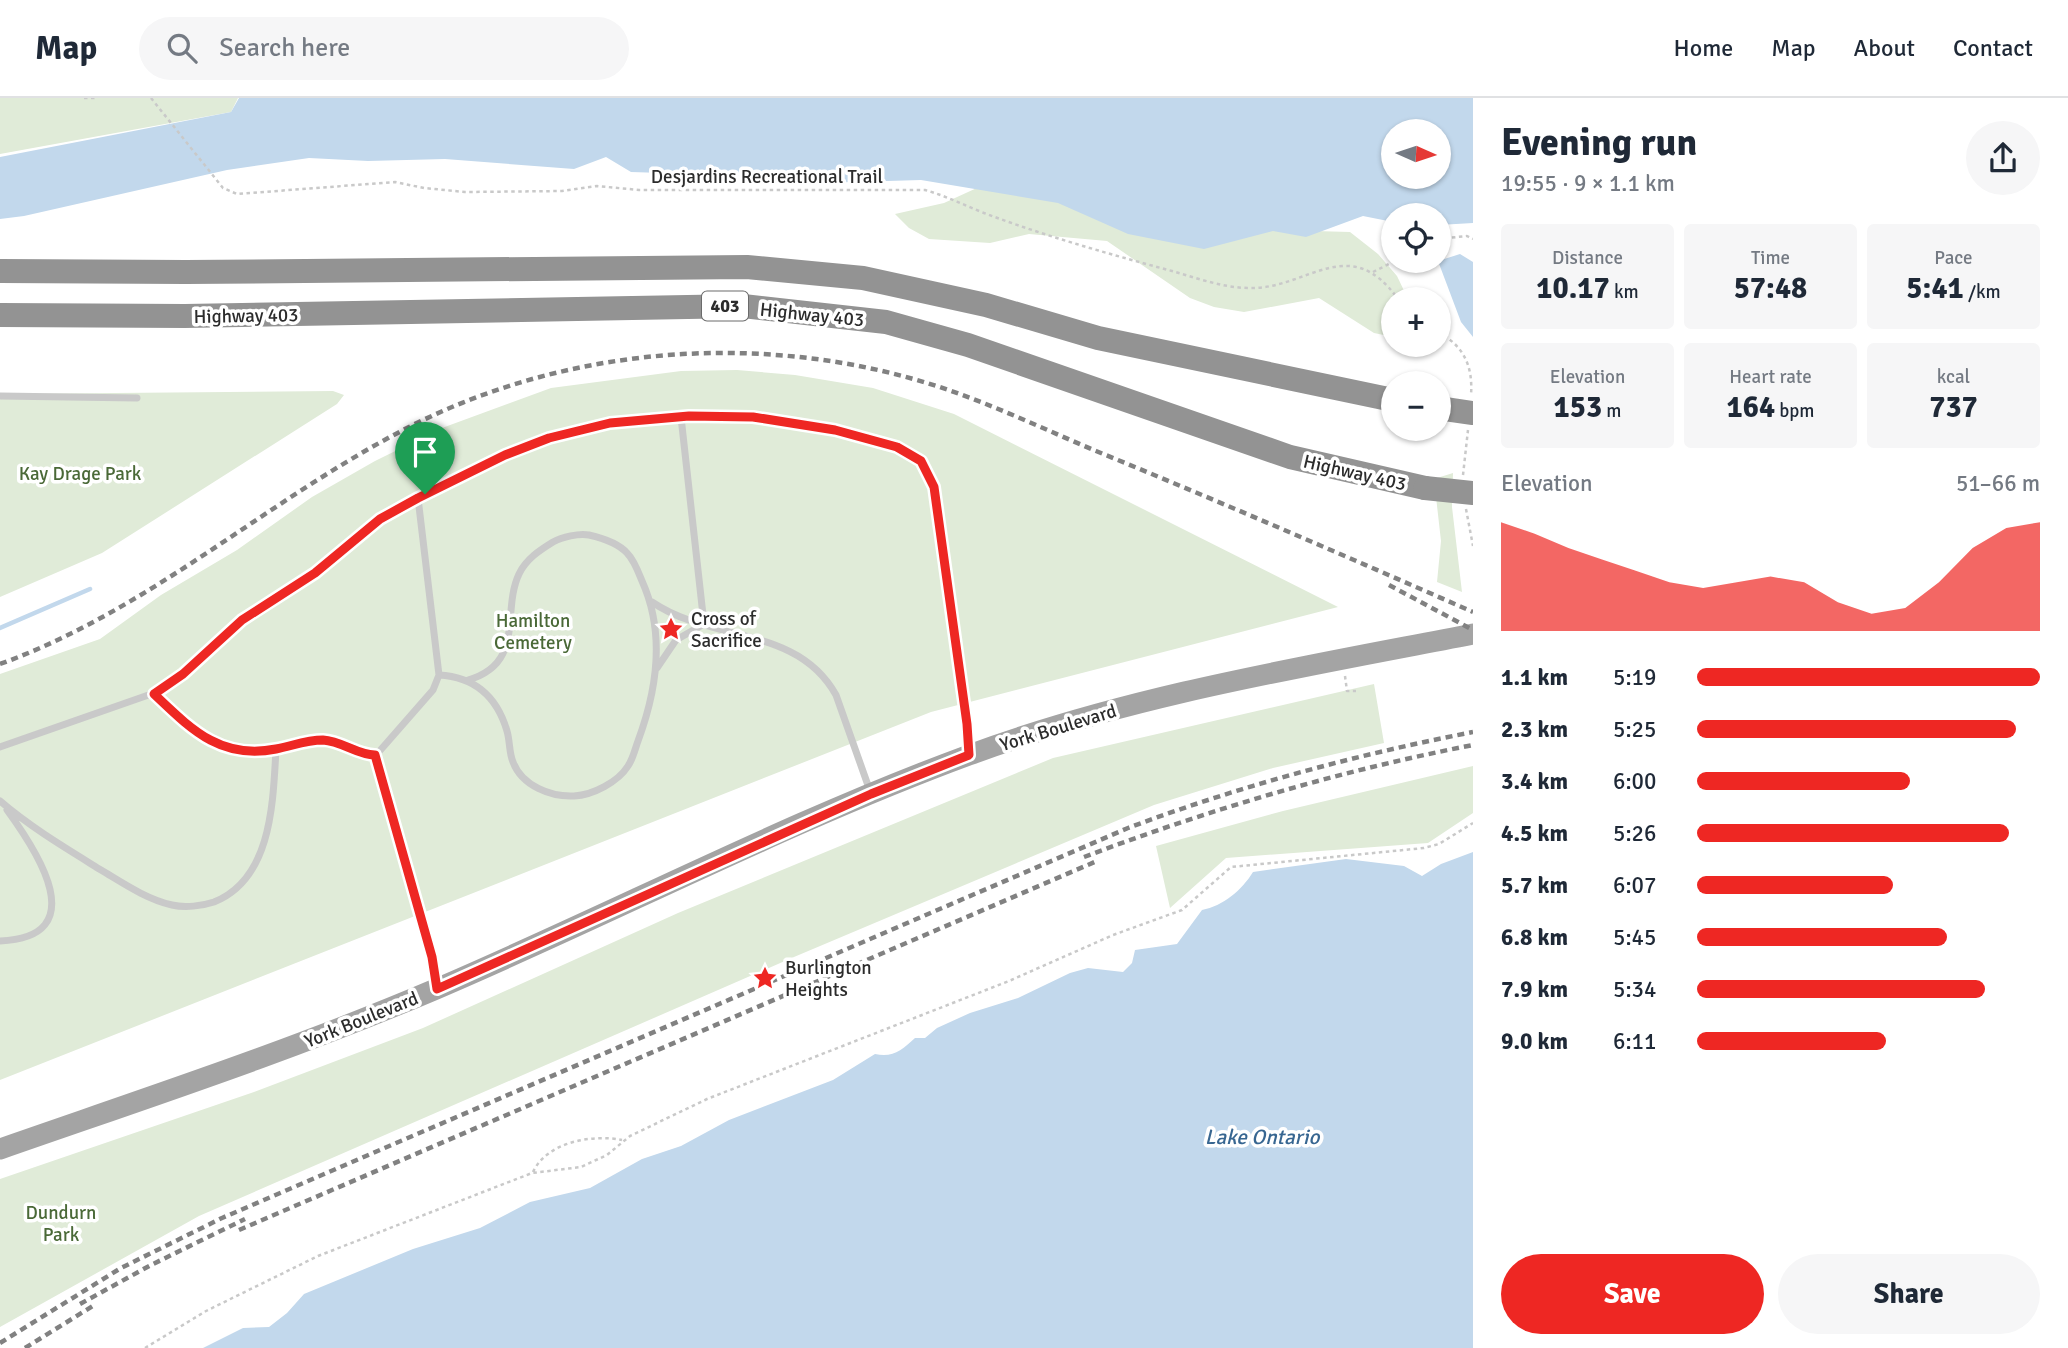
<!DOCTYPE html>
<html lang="en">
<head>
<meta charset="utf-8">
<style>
	body { margin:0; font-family:Signika,sans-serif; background:#f6f6f7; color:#1f2937; height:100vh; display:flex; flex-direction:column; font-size:26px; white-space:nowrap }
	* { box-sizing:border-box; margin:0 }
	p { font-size:23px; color:#747a83 }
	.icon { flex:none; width:38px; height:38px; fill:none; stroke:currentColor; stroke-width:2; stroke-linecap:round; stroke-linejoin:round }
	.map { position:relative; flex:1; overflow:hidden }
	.details { display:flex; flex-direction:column; background:#fff; width:595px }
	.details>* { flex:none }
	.needle { width:46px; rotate:93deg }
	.buttons { position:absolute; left:1381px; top:21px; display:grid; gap:14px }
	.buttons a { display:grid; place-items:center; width:70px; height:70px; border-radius:50%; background:#fff; box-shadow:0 2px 5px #0004; font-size:35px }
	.pin { position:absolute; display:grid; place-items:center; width:60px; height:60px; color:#fff; margin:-72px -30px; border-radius:50% 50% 50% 0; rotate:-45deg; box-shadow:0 0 7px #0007 }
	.pin .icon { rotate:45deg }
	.round { display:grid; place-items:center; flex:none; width:74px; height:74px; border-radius:37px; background:#f6f6f7 }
	.overview { display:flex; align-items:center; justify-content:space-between; height:119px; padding:0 28px }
	h1 { font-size:38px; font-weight:700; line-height:52px }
	.figures { display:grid; grid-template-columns:repeat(3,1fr); gap:10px; height:119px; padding:7px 28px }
	.figures div { display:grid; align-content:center; border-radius:7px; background:#f6f6f7; text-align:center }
	.figures b { font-size:30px; font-weight:700 }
	.figures small { font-size:19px; font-weight:400 }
	.figures p { font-size:19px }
	.chart { height:196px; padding:14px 28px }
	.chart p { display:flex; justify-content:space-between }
	.chart svg { width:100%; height:126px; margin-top:7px; fill:#ee2723; opacity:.7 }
	.button { display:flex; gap:14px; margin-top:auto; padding:14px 28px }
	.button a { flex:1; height:80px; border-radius:42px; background:#ee2723; color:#fff; font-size:28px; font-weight:700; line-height:80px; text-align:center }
	.button a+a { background:#f6f6f7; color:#1f2937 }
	ul { padding:0 28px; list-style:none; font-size:23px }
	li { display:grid; grid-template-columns:112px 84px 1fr; align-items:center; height:52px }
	li i { height:18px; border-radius:9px; background:#ee2723 }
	header { display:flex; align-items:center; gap:42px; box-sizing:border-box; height:98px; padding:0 35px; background:#fff; border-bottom:2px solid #e0e1e3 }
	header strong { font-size:33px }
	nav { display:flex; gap:38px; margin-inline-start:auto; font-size:24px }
	.search { width:490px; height:63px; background:#f6f6f7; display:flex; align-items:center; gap:18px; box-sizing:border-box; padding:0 24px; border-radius:38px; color:#747a83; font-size:26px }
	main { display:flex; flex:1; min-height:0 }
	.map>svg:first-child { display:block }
</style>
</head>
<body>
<header>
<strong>Map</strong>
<div class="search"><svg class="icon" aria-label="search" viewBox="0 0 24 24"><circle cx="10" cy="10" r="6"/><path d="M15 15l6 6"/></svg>Search here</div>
<nav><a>Home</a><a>Map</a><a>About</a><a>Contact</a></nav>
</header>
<main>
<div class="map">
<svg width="1473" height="1250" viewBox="0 0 1473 1250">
	<rect width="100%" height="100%" fill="#fff"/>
	<path fill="#e0ebd8" d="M0,0H238L231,14L0,56Z
		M979,89L1239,131L1350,134L1378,156L1397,178L1408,201H1393V239L1374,235L1319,200L1244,214L1214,209L1190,200L1107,143L1029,136L990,145L929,141L909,130L895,116L944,105Z
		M737,272L795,277L873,290L954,316L1338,509L931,614L0,982V576L100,541L161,497L237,452L312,399L375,363L442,330L551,290L681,273Z
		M333,293L344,297L337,306L102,455L0,499V296Z
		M1453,375L1452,409L1462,494L1437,484L1441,443L1435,390L1437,380Z
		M1374,586L1384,645L1273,670L1154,707L794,859L199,1118L0,1229V1081L254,994L423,930L678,815L1053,660Z
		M1473,668V715L1428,745L1226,760L1170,810L1156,748L1283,713Z"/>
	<path fill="#c2d8ec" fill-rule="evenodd" d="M239,0H1473V125L1439,127L1438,117H1393V124L1363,118L1306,139L1273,133L1204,151L1128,136L1058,105L921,82L820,85L757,78L631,74L606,59L574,71L445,61L368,63L309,60L227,72L24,118L0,121V59L231,14ZM1438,33V79H1393V33Z
		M1460,156L1473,164V239L1461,224L1438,163Z
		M1473,754V1250H203L243,1230L269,1229L287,1215L304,1196L413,1151L480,1130L530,1104L590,1090L642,1061L681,1048L729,1022L833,982L875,956C893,960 902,952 915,940H925L937,930L970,915L1018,900L1070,875L1088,870L1123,874L1132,865L1135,852L1177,846L1202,812C1223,808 1242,792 1253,774L1346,761L1404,768L1422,778L1441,766Z"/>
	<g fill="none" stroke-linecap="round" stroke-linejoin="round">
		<path stroke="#c2d8ec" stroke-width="4.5" d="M0,530L90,491"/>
		<path stroke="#c9c9c9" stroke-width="2.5" stroke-dasharray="3.5 3.5" stroke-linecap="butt" d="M84,0H96
			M151,0L223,90L237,96L395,84L424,90L465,94L562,93L597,88L639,92H925C946,98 964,107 984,115C1045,138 1109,156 1172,173C1197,180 1223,190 1250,190C1308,191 1349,133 1398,201
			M1438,141L1467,138L1473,141
			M1373,174L1395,163
			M1438,234C1464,248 1473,268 1471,297
			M1463,377L1468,332
			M1466,411L1473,448
			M1345,578L1347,593H1356
			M533,1074C547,1044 592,1036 622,1042
			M145,1250L206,1213L318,1158L532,1075L581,1069L607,1057L630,1038L707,1001L1009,883L1113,837L1182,812L1231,769L1424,750L1439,746L1473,725"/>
		<path stroke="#c9c9c9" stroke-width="7" d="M0,298L137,300
			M681,319L704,526
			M652,504C712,545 797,527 836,597L870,693
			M657,570L676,542L704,526
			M439,577C475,579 497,599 507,633C510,643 509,655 513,664C522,688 551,699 574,698C593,697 618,684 628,668C633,661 635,651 638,643C657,592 665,534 642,483C638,473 634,462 627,455C618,445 602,440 589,437C579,435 562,439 553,444C540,452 526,461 519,476C501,514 526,565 468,582
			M154,596C191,631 218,660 274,652C292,649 307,640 326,642C344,644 360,659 377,656L433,592L439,577L418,400
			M0,649L157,594L183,576L242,522L315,475L380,421L505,357L549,340L610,325L689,318L753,319L835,332L897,349L921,364L934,389L969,653
			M375,657L432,859L436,886
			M0,703C30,729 67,751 101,772C123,785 146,801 172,807C185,810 202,808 214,804C272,781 273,704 276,651
			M0,843C94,839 37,753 7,712"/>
		<path stroke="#a4a4a4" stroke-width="21" d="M0,1051C146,1000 293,952 436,891C614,815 787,724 969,657C1132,597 1303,569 1473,536"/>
		<path stroke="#939393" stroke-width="24" d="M0,173L186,174L747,169L863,180L986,207L1098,240L1393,302
			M0,217L185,218L743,208L886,224L968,247L1290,359L1425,390"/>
		<path stroke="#818181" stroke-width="4.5" stroke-dasharray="7 5" stroke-linecap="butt" d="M1389,487L1473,532
			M0,566C150,512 268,401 409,329C564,250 750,234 917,282C979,300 1037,328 1096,353C1223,405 1348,459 1473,514
			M1084,759C1211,711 1339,673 1473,647
			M239,1132L1097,763
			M80,1206L151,1167L245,1121
			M0,1245L121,1170L222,1120L1128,730C1240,688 1355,657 1473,634
			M25,1250L96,1206"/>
		<path stroke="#939393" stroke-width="24" d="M1438,310L1473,315
			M1425,390L1473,395"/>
	</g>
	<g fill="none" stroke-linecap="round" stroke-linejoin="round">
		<g stroke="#fff" stroke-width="14">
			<path id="route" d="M689,318L753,319L835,332L897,349L921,363L934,389L967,626L969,657L871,696L437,891L432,859L375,657C357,657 342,643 323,642C306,642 292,648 276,651C220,662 191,631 154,596L183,576L242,522L315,475L380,421L418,400L505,357L549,340L610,325Z"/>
		</g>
		<use href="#route" stroke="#ee2723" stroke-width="9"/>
	</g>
	<defs>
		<g id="sight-bare" transform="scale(1.89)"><path d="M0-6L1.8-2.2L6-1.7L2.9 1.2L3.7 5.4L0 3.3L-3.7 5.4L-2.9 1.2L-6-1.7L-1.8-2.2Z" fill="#ee2723" stroke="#fff" stroke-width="2.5" paint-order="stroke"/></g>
	</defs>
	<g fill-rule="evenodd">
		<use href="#sight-bare" x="671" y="531"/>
		<use href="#sight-bare" x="765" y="880"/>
	</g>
	<g text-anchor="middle" stroke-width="7" stroke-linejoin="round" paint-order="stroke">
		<rect fill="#fff" stroke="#6b6b6b" stroke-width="2" x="702" y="193.5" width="46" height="29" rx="5"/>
		<g font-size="18" font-weight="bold" fill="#2c2c2c">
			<text x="725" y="214">403</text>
		</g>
		<g font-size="19" fill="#2c2c2c" stroke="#fff">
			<text x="767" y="85">Desjardins Recreational Trail</text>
			<text transform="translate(812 216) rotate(6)" y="7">Highway 403</text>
			<text transform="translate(246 217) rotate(-1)" y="7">Highway 403</text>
			<text transform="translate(1355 374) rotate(13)" y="7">Highway 403</text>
			<text transform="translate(1058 629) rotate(-17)" y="7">York Boulevard</text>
			<text transform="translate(361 921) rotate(-22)" y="7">York Boulevard</text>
		</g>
		<g font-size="19" fill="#4a6937" stroke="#fff">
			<text x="80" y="382">Kay Drage Park</text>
			<text x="533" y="529">Hamilton<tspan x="533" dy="22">Cemetery</tspan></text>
			<text x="61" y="1121">Dundurn<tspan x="61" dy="22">Park</tspan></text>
		</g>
		<g font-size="19" fill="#2c2c2c" stroke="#fff" text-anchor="start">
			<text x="691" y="527">Cross of<tspan x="691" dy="22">Sacrifice</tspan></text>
			<text x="785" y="876">Burlington<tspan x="785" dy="22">Heights</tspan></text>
		</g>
		<g font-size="21" font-style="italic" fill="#376691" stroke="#fff">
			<text x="1262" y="1046">Lake Ontario</text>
		</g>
	</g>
</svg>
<div class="buttons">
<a><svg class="needle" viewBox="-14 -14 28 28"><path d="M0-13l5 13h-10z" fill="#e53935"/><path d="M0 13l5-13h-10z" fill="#747a83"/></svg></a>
<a><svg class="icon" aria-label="locate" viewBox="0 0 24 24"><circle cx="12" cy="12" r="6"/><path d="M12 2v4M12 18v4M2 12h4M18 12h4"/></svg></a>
<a>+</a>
<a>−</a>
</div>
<div class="pin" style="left:425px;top:396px;background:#1e9e55"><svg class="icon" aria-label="arrive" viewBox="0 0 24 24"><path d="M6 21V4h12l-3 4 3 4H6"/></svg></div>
</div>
<section class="details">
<div class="overview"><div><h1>Evening run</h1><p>19:55 · 9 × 1.1 km</p></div><a class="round"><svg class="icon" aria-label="share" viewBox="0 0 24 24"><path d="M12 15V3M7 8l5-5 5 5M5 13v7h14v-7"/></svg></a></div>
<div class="figures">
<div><p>Distance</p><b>10.17<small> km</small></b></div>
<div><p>Time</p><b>57:48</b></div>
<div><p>Pace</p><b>5:41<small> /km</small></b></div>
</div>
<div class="figures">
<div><p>Elevation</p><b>153<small> m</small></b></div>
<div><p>Heart rate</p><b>164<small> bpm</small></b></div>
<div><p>kcal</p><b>737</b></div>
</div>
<div class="chart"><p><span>Elevation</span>51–66 m</p>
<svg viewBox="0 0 160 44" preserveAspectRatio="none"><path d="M0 44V6L10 10L20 15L30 19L40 23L50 27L60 29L70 27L80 25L90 27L100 34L110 38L120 36L130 27L140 15L150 8L160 6V44z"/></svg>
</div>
<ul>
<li><b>1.1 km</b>5:19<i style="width:100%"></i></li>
<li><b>2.3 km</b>5:25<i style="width:93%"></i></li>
<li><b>3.4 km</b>6:00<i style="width:62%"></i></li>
<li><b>4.5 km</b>5:26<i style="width:91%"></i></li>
<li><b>5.7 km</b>6:07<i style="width:57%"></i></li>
<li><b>6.8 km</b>5:45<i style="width:73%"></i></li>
<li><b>7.9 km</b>5:34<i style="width:84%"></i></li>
<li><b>9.0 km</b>6:11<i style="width:55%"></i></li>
</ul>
<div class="button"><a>Save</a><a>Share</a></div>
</section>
</main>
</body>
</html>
